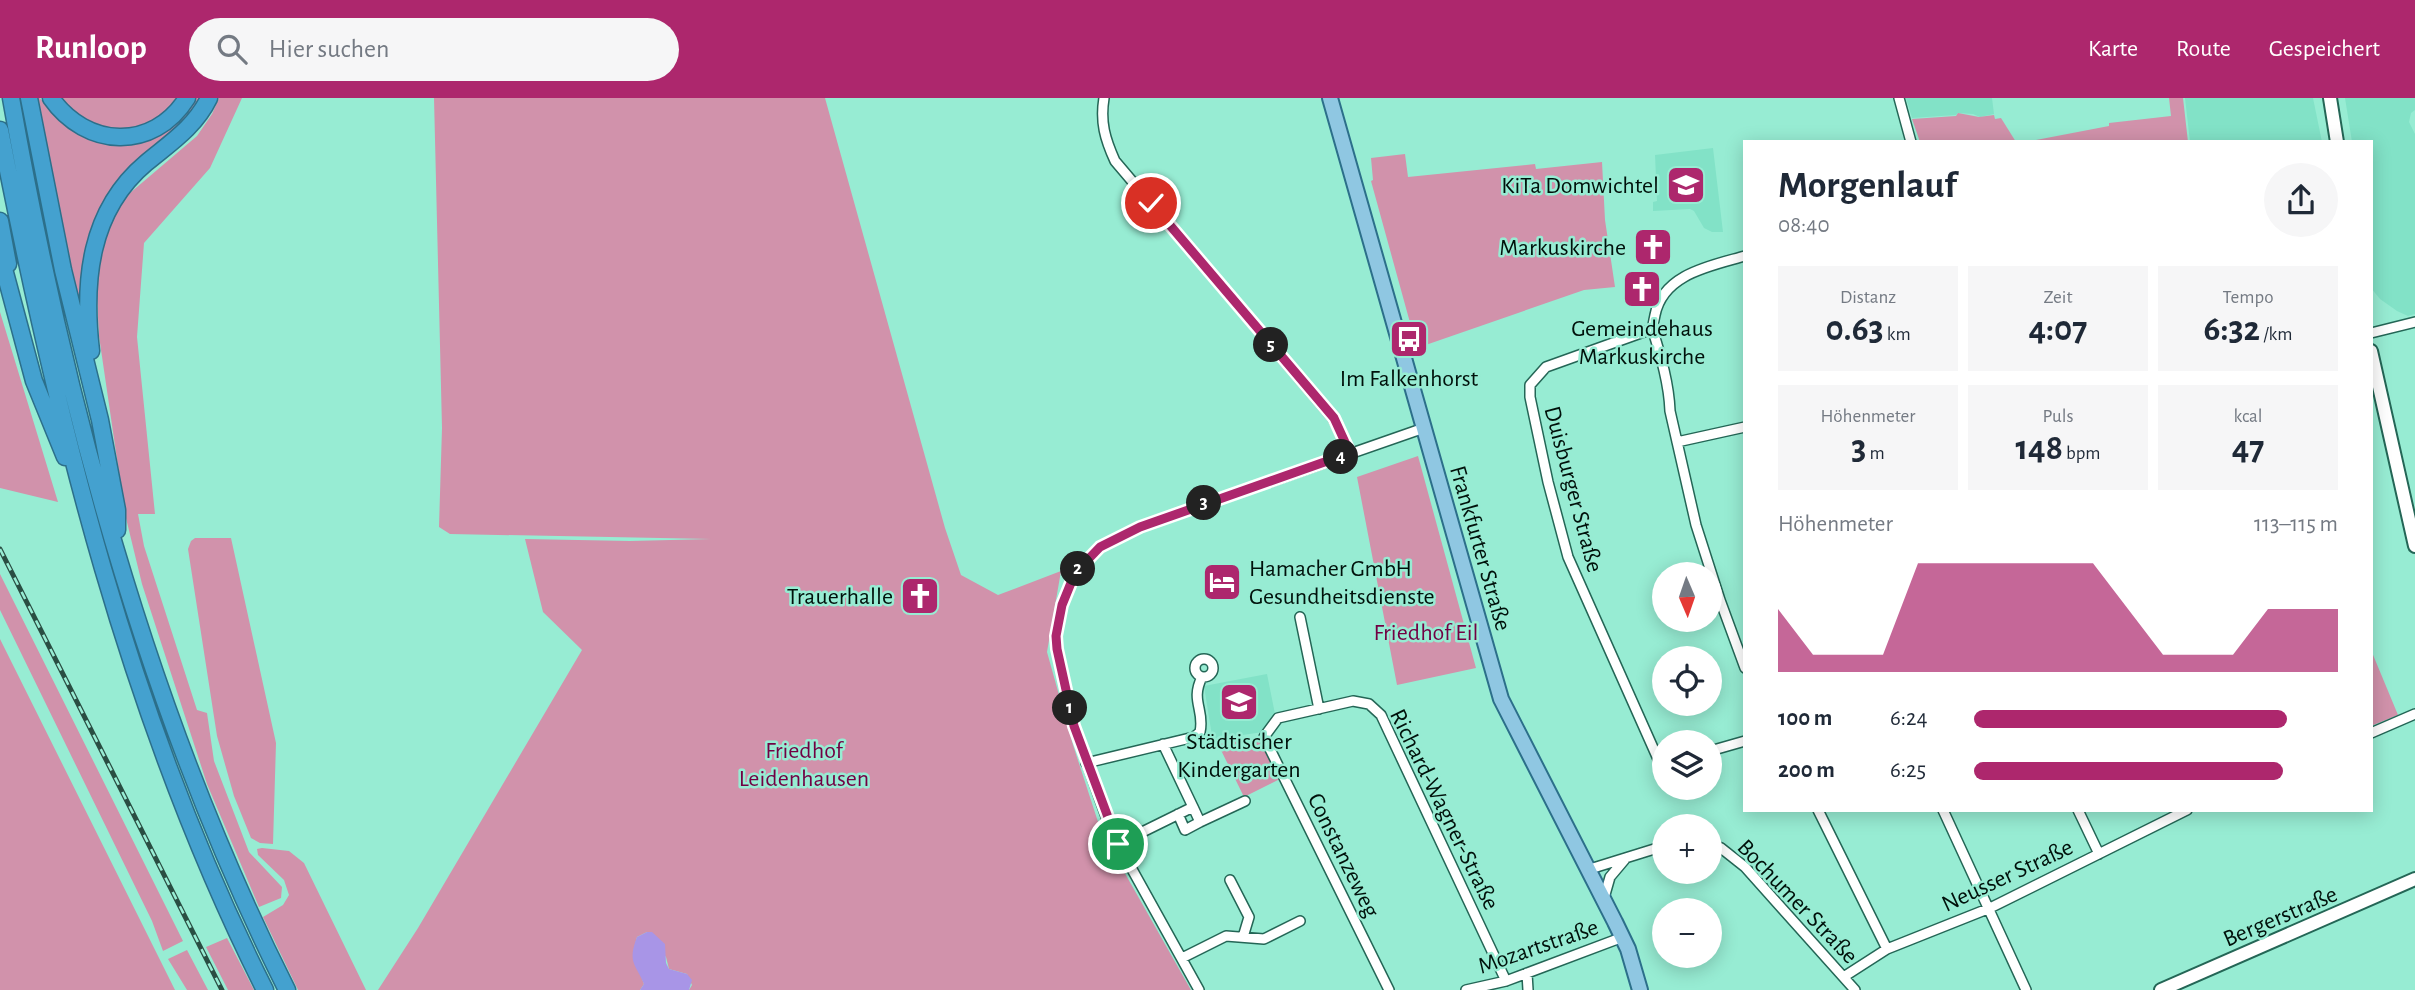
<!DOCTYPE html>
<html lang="de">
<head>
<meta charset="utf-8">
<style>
	body { margin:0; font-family:"Alegreya Sans",sans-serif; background:#f6f6f7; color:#1f2937; height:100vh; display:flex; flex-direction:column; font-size:26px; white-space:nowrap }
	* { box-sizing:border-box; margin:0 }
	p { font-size:23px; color:#747a83 }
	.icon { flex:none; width:38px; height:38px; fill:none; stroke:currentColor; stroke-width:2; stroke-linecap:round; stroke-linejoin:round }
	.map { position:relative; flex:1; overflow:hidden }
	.sheet { position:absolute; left:1743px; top:42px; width:630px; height:672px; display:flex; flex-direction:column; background:#fff; border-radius:0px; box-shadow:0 4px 18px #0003 }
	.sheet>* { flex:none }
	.needle { width:46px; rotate:178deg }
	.tools { position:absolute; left:1652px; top:464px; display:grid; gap:14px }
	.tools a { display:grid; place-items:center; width:70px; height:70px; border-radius:50%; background:#fff; box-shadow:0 4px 18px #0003; font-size:35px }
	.pin { position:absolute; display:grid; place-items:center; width:60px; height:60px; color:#fff; margin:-30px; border:4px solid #fff; border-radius:50%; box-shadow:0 2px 7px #0007 }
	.km { position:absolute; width:35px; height:35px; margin:-18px; border-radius:50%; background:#222; color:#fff; font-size:19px; line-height:35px; text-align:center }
	.round { display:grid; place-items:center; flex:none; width:74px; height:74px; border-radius:37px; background:#f6f6f7 }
	.summary { display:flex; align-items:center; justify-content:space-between; height:119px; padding:0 35px }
	h1 { font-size:38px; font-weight:600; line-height:52px }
	.metrics { display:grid; grid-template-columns:repeat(3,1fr); gap:10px; height:119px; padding:7px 35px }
	.metrics div { display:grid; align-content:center; border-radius:0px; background:#f6f6f7; text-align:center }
	.metrics b { font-size:35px; font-weight:600 }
	.metrics small { font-size:19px; font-weight:400 }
	.metrics p { font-size:19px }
	.chart { height:196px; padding:14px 35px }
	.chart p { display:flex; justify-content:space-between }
	.chart svg { width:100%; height:126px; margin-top:7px; fill:#ad276d; opacity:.7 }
	ul { padding:0 35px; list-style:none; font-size:23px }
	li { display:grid; grid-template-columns:112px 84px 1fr; align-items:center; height:52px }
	li i { height:18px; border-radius:9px; background:#ad276d }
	header { display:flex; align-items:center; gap:42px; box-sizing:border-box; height:98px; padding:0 35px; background:#ad276d; color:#fff }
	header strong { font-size:33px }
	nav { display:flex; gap:38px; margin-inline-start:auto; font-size:24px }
	.search { width:490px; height:63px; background:#f6f6f7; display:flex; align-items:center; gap:18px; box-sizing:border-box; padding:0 24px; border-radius:38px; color:#747a83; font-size:26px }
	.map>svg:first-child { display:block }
</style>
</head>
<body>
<header>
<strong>Runloop</strong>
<div class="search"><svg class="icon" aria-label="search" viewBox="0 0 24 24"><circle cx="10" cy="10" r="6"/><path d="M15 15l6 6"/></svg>Hier suchen</div>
<nav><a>Karte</a><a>Route</a><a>Gespeichert</a></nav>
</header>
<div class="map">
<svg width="2415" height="892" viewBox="0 0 2415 892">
	<rect width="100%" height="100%" fill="#97ecd3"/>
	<path fill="#82e2c7" d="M1906,0H1992L1994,16L1980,19L1973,16L1958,15L1956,17L1912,20Z
		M2185,0H2313L2322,44H2190Z
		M2345,0H2415V12L2411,15L2409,24L2415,36V216L2408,218L2397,213L2380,201L2371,190V44H2352Z
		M1713,50L1723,134H1712L1704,130L1694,113L1690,111L1653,113V104L1657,103L1655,57Z
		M1267,576L1275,616L1263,634L1215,641L1212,638L1204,588Z"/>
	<path fill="#d192ab" d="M37,0H40C83,58 157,67 196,0H205L197,13L126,79L81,205L76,194Z
		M55,0H182L173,12L135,34L98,31Z
		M219,0H242L210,70L144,145L137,239L155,416H138L144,448L197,612L207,615L214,663L249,754L282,789L281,800L259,809L207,686L142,486L125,416L99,238L96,181L110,123L130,95L197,38L212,16Z
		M434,0H825L945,430L961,477L998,497L1061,473L1047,554L1073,647L1101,733L1191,892H689L692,887L687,876L669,871L666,859L647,834L637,839L633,855L644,886L640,892H378L418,830L582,552L543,514L525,441L630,443L711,441L450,436L439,429L442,330Z
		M2169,0H2183L2188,44H2025L2109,28V25L2171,18Z
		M1958,15L1979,19L1994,17L1995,21L2001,20L2016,44H1920L1912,21L1956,18Z
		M1405,56L1408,79L1535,66L1536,71L1602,64L1605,122L1615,189L1584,192L1417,250L1371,83L1373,82L1371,60Z
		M0,214L58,404L0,390Z
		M1418,358L1476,570L1397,587L1357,379Z
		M195,440H231L276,645L273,746L260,745L251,740L234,698L217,638L188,451L191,443Z
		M0,476L183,843L163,853L152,823L0,512Z
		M0,541L175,892H0Z
		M2371,552L2398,617L2371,628Z
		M1259,639L1280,681L1244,699L1218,646Z
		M262,750L289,753L304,765L366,892H298L263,819L283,807L289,797L284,782L258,757L257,751Z
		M227,840L254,892H228L206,849Z
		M187,852L208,892H187L168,861Z"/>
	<path fill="#a895e7" d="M647,834H652L665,846L666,865L669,871L687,876L692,882L689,892H640L644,886C636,866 627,865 637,839Z"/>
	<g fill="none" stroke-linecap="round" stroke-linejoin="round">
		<g stroke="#246656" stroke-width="12">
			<path id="street" d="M1104,0C1100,24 1105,41 1115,63L1333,320L1350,355
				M1899,0L1911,44
				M1745,158C1710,168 1663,176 1655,217C1654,223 1652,228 1653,233C1661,259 1669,286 1670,313L1696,427L1720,502L1745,570
				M1652,231L1546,269L1530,287V299L1548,384L1568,459L1658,661L1664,664
				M2371,235L2415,224
				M1677,344L1745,329
				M1300,519L1319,611
				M1195 570a9 9 0 1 1 18 0a9 9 0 1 1-18 0Z
				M2371,635L2415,616
				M1163,646L1193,709
				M1710,653L1745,643
				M1086,665L1194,639L1200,634C1205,612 1190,603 1202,579
				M1818,712L1887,851
				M1943,712L2026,892
				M2078,712L2099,756
				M1178,716L1185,732L1200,724
				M1118,746L1193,709L1200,724L1245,703
				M1710,746L1721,750L1745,769L1855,892
				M1590,771L1664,748
				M1230,782L1249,819L1243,839
				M1604,800L1610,779L1626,760
				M1182,860L1226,838L1264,841L1300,823
				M1527,875L1528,892
				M1845,878L1887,851L1990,810L2187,712
				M1199,892L1118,746L1108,724L1074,628L1057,551L1056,538L1062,507L1075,475L1100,449L1140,429L1424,330
				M1389,892L1264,639L1278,620L1353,603L1369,606L1381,617L1506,883
				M1466,892L1506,883L1623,839"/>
		</g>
		<g stroke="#246656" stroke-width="16">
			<path id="secondary" d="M2330,0L2337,44
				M2371,253L2415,448
				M2161,892L2415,781"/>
		</g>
		<g stroke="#2c6f8a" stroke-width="18">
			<path id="primary" d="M1330,0L1501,601L1615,824L1628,851L1640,892"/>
		</g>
		<g stroke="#2c6f8a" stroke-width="19">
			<path id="highway" d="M11,0C64,301 149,618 287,892
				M29,0L63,172L100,322L117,412V432
				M51,0C86,50 153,54 187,0
				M0,32C57,325 130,624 265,892
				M0,123L8,166
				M0,156L34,283L65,359
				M91,253C83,184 89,113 146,65C170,45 195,29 209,0"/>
		</g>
		<use href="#street" stroke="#fff" stroke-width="9"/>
		<use href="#secondary" stroke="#fff" stroke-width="12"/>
		<use href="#primary" stroke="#8fc7e2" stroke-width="14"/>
		<use href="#highway" stroke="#44a1cf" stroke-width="16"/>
		<g stroke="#2a4e43" stroke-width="5">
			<path id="rail" d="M0,451L222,892"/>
		</g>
		<use href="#rail" stroke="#97ecd3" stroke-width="2.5" stroke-dasharray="8" stroke-linecap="butt"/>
	</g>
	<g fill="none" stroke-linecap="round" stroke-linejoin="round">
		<g stroke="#fff" stroke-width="14">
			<path id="route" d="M1118,746L1074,628L1057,551L1056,538L1062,507L1075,475L1100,449L1140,429L1350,355L1334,320L1151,105"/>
		</g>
		<use href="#route" stroke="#ad276d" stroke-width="9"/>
	</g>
	<defs>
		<g id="school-square" transform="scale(2.0125)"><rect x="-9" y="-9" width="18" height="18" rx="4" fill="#ad276d" stroke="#97ecd3"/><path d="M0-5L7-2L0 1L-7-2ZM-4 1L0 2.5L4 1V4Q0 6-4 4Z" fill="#fff"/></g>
		<g id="church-square" transform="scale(2.0125)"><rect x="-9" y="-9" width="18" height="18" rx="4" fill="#ad276d" stroke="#97ecd3"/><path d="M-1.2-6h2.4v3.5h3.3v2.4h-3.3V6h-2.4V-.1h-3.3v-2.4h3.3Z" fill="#fff"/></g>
		<g id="bus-square" transform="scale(2.0125)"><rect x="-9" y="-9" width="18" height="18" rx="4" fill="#ad276d" stroke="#97ecd3"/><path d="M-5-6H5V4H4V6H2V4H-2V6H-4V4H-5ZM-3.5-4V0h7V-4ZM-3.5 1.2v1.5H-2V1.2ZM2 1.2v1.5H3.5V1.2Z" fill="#fff"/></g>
		<g id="hotel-square" transform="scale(2.0125)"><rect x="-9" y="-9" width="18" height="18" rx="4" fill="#ad276d" stroke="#97ecd3"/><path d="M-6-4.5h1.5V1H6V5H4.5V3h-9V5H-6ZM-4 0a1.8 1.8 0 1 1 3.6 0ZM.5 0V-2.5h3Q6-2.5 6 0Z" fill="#fff"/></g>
	</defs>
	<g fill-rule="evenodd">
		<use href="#school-square" x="1686" y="87"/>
		<use href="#church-square" x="1653" y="149"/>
		<use href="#church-square" x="1642" y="191"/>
		<use href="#bus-square" x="1409" y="241"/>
		<use href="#hotel-square" x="1222" y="484"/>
		<use href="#church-square" x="920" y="498"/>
		<use href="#school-square" x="1239" y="604"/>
	</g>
	<g text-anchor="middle" stroke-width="5" stroke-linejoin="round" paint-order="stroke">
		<g font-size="24" fill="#00110b" stroke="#97ecd3" text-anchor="end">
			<text x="1659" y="95">KiTa Domwichtel</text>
			<text x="1626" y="157">Markuskirche</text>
			<text x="1642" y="238" text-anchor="middle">Gemeindehaus<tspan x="1642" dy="28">Markuskirche</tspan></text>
			<text x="1409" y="288" text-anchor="middle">Im Falkenhorst</text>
			<text x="1249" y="478" text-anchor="start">Hamacher GmbH<tspan x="1249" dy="28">Gesundheitsdienste</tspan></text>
			<text x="893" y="506">Trauerhalle</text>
			<text x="1239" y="651" text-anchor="middle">Städtischer<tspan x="1239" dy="28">Kindergarten</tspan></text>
		</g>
		<g font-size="24" fill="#00110b" stroke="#97ecd3">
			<text transform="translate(1574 391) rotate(75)" y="8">Duisburger Straße</text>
			<text transform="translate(1481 450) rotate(74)" y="8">Frankfurter Straße</text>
			<text transform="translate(1445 711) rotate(64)" y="8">Richard-Wagner-Straße</text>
			<text transform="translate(1344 757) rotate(64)" y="8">Constanzeweg</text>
			<text transform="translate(2007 777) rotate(-25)" y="8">Neusser Straße</text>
			<text transform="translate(1798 803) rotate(46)" y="8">Bochumer Straße</text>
			<text transform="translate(2280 818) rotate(-23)" y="8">Bergerstraße</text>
			<text transform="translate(1538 848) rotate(-19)" y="8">Mozartstraße</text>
		</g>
		<g font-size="24" fill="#720043" stroke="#97ecd3">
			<text x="1426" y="542">Friedhof Eil</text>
			<text x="804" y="660">Friedhof<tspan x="804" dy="28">Leidenhausen</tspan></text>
		</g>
	</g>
</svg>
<div class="tools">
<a><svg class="needle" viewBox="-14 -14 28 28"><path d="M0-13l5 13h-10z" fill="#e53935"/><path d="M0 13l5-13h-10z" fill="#747a83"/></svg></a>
<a><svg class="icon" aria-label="locate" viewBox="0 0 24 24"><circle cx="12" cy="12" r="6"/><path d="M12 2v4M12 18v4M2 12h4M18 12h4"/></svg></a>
<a><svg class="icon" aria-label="layers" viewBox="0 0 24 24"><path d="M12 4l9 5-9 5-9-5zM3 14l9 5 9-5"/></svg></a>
<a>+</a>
<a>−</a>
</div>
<div class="pin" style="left:1118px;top:746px;background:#1e9e55"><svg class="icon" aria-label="arrive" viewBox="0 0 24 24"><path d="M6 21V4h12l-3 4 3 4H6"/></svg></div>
<div class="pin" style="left:1151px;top:105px;background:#d93025"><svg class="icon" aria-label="check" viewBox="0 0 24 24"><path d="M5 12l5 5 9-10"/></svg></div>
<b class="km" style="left:1070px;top:610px">1</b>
<b class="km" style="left:1078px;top:471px">2</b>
<b class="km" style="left:1204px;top:405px">3</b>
<b class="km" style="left:1341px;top:359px">4</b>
<b class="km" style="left:1271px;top:247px">5</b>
<section class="sheet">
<div class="summary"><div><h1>Morgenlauf</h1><p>08:40</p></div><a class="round"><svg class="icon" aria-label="share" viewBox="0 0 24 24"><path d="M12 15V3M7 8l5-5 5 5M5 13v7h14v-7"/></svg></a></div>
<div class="metrics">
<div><p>Distanz</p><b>0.63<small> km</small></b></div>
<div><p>Zeit</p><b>4:07</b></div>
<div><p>Tempo</p><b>6:32<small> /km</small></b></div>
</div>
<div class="metrics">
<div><p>Höhenmeter</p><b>3<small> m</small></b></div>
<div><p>Puls</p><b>148<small> bpm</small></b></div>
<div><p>kcal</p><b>47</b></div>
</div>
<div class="chart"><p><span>Höhenmeter</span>113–115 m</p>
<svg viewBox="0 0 160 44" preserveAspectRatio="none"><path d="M0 44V22L10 38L20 38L30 38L40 6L50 6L60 6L70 6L80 6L90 6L100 22L110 38L120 38L130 38L140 22L150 22L160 22V44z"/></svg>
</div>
<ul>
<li><b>100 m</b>6:24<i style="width:86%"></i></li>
<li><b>200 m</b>6:25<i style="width:85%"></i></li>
</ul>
</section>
</div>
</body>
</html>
